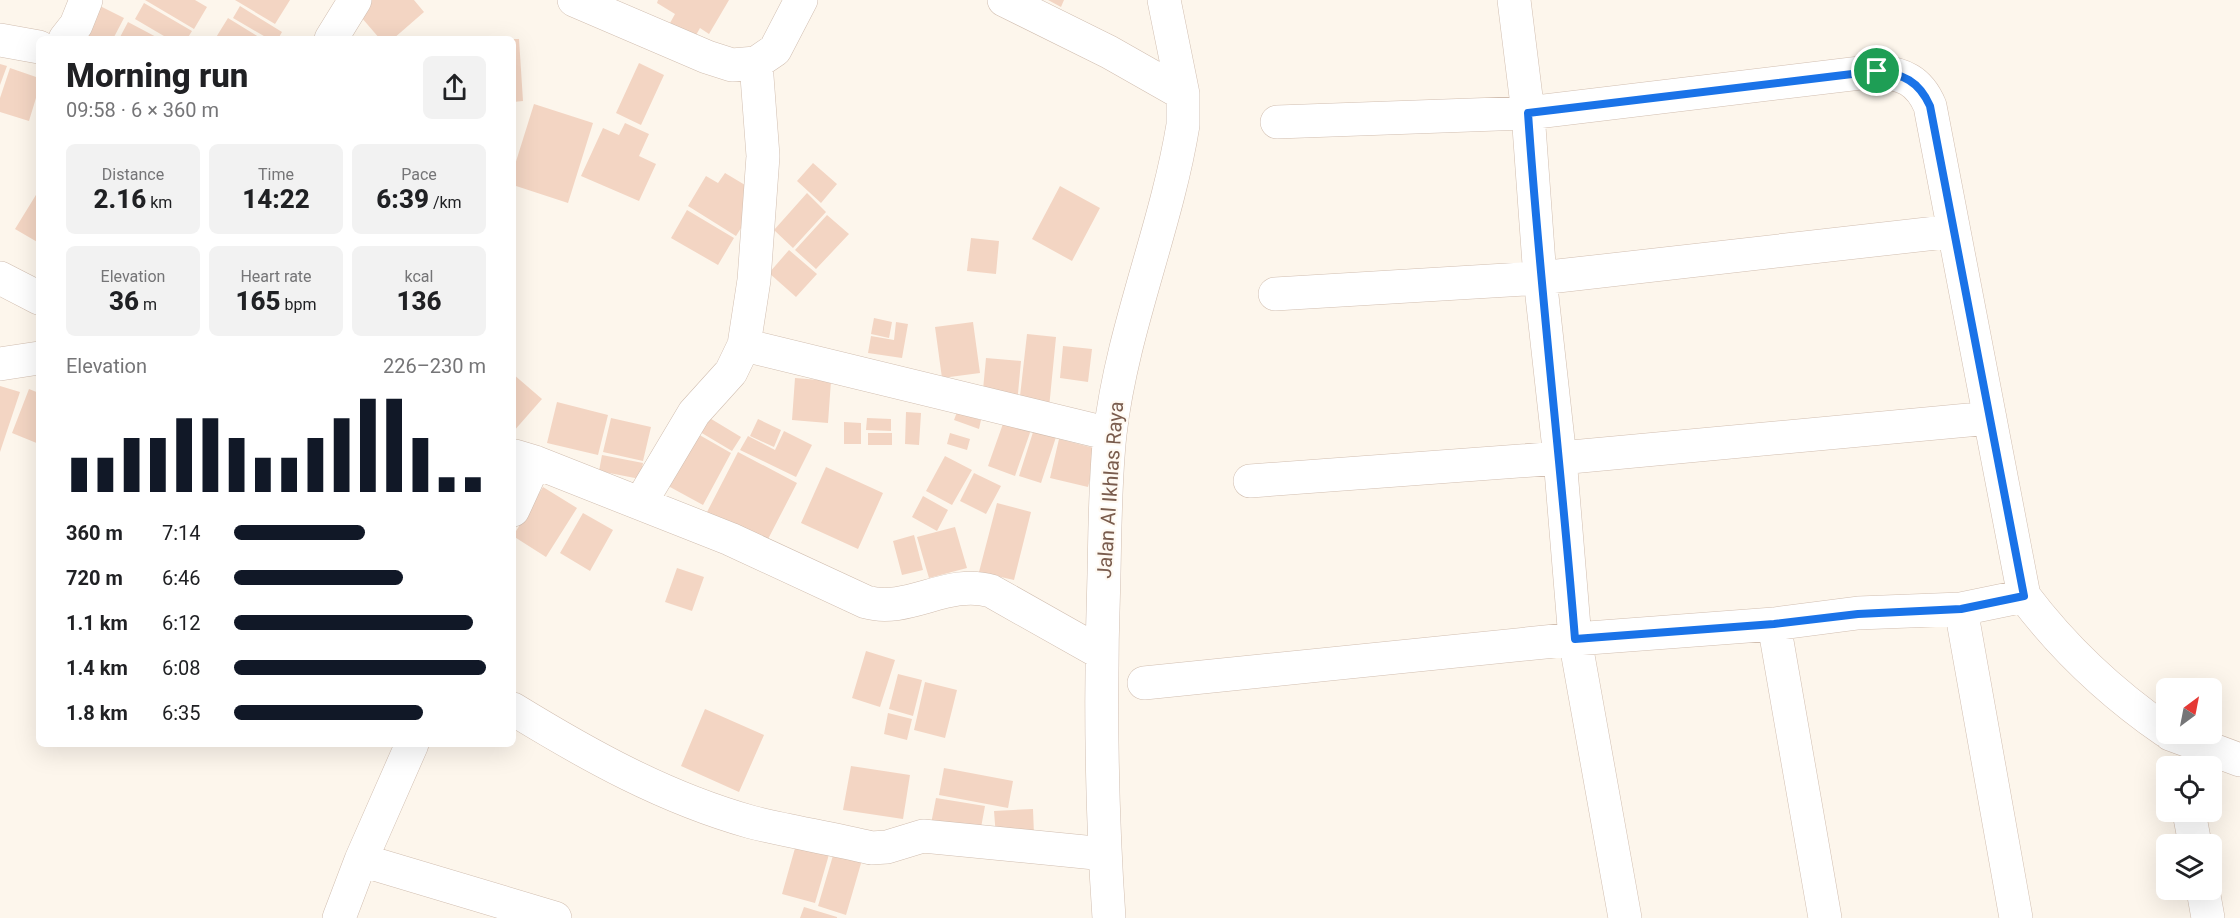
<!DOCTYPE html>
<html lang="en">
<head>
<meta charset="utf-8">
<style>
	body { margin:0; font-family:Roboto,sans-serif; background:#f2f2f2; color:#202124; height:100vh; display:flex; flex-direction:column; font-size:22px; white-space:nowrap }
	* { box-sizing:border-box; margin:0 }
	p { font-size:20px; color:#757577 }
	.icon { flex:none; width:33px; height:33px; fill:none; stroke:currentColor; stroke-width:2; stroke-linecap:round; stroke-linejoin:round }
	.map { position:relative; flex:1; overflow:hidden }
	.sheet { position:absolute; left:36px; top:36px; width:480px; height:711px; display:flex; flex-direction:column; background:#fff; border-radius:9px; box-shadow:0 6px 24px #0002 }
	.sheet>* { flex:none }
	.needle { width:39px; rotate:32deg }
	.fabs { position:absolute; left:2156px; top:678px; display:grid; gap:12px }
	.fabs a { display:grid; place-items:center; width:66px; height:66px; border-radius:9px; background:#fff; box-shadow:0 6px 24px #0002; font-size:30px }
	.pin { position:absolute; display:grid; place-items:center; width:51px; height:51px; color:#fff; margin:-26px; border:3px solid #fff; border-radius:50%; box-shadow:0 2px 6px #0007 }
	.round { display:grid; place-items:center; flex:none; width:63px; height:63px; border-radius:9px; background:#f2f2f2 }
	.overview { display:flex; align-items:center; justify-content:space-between; height:102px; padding:0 30px }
	h1 { font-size:33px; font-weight:800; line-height:45px }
	.stats { display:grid; grid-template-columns:repeat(3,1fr); gap:9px; height:102px; padding:6px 30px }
	.stats div { display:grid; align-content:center; border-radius:9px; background:#f2f2f2; text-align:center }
	.stats b { font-size:26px; font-weight:800 }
	.stats small { font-size:16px; font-weight:400 }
	.stats p { font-size:16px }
	.chart { height:168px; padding:12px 30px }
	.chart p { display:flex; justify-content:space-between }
	.chart svg { width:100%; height:108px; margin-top:6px; stroke:#111827; stroke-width:6 }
	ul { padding:0 30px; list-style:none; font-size:20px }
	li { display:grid; grid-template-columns:96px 72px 1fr; align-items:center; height:45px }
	li i { height:15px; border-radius:8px; background:#111827 }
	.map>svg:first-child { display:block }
</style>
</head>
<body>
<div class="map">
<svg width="2240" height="918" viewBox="0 0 2240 918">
	<rect width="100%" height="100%" fill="#fdf6ec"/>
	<path fill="#f3d5c3" d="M145,0H195L207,7L194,29Z
		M235,0H290L275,24Z
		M367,0H414L424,12L393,39H380L355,10Z
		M658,0H729L709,34L700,28L695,37L670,23L675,14L657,3Z
		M1048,0H1064L1061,7Z
		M92,2L124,18L113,39H73Z
		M144,3L192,31L187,39H169L135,19Z
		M240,6L282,32L278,39H269L233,18Z
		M228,18L262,39H215Z
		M128,22L160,39H119Z
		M513,39H519L523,101L513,102Z
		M639,63L664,75L641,125L616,113Z
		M0,64L7,66L0,85Z
		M10,68L39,78V88L29,121L0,112V98Z
		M534,104L593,123L568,203L513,185V171Z
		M625,123L649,134L639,156L656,164L639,201L581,176L603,128L619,135Z
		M813,163L837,184L821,203L797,181Z
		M725,173L750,188L743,199L755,206L736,236L688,206L706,176L718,183Z
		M1060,186L1100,208L1072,261L1032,239Z
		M39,190V243L15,229Z
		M807,193L826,212L793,248L774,230Z
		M687,210L734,238L718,265L671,238Z
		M827,215L849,234L816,269L795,250Z
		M971,238L999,241L996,274L967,271Z
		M789,250L817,274L796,297L769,273Z
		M874,318L892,322L889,338L871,334Z
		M896,322L908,324L902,358L868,353L871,336L894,340Z
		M973,322L980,373L942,378L935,327Z
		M1027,334L1056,337L1049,408L1019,405Z
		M1063,346L1092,349L1088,382L1060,378Z
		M986,358L1021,361L1017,404L982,400Z
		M513,374L542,399L513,432Z
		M795,378L831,381L828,423L792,420Z
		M0,386L20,392L0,452Z
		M29,389L39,393V444L12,433Z
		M557,402L608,415L598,455L547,443Z
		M698,411L741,437L732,451L690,426Z
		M906,412L921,413L919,445L905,444Z
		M957,412L981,420L979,429L954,420Z
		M611,418L651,427L643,461L603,452Z
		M867,418L891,419V431L866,430Z
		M1005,418L1032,427L1015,476L988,466Z
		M758,419L781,430L774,447L750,436Z
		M844,422L861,423V444H844Z
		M1035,426L1057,434L1041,483L1019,476Z
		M689,429L731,453L703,505L659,481Z
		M784,431L812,445L796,477L740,450L748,436L775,450Z
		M868,433H892V445H868Z
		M950,433L970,439L967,450L947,444Z
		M1059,439L1098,449L1088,487L1050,478Z
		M738,452L797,483L766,543L707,512Z
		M602,455L643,463L640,479L599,471Z
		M945,456L972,470L952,505L926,491Z
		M826,467L883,493L858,549L801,523Z
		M974,473L1001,486L986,514L960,501Z
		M543,487L577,508L546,557L513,536Z
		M923,496L948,510L937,531L912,517Z
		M997,503L1031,512L1014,580L979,572Z
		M583,513L613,530L590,571L560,553Z
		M955,527L967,568L929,578L917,537Z
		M914,535L923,570L902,575L893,541Z
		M677,568L704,577L692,611L665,602Z
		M866,651L895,660L880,707L852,698Z
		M898,674L922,680L913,716L889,709Z
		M925,682L957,690L945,738L914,730Z
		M705,709L764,735L739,792L681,766Z
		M888,713L912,719L907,740L884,734Z
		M851,766L910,775L903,819L843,810Z
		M944,768L1013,781L1008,808L939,795Z
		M936,798L985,806L980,833L931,824Z
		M1033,809L1034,835L996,837L994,811Z
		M797,841L830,851L815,903L782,894Z
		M834,852L862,860L846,915L818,906Z
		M804,907L837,917V918H800Z"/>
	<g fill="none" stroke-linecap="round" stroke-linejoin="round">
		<g stroke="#d1beb0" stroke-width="34">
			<path id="street" d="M574,0L707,57L732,65L756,63L775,50L801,0
				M1004,0L1109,52L1183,94
				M1514,0L1528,113L1540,278L1560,458L1575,639L1625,918
				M65,39L76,25L86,0
				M331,39L355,0
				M0,40L39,47
				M1277,122L1528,113L1877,71C1903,74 1919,80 1930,106L2024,596C2064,649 2111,693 2166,731
				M0,278L39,298
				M1275,294L1540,278L1954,231
				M744,345L1110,434
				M0,364L39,358
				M535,462L730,539L866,602C908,614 948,578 991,591L1101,653
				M1250,481L1560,458L1990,418
				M641,502L694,413L731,372L744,345L754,280L763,156L756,63
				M513,510L535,462L515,456
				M1961,609L2016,918
				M1774,624L1825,918
				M1144,683L1575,639L1774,624L1858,613L1961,609L2024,596
				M513,709C588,755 665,798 751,822C790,832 831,838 871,848L887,847L923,836L1105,854
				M2170,734L2240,760
				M2189,812L2195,844
				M361,860L555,918
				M2203,890L2208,918
				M339,918L361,860L412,744
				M1109,918C1101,803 1100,689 1104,574C1105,527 1105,480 1110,434C1122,329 1166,229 1183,125V94L1164,0"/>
		</g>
		<use href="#street" stroke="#fff" stroke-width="33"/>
	</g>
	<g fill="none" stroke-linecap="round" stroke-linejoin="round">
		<g stroke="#fff" stroke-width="12">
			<path id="route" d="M1877,71C1903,74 1919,81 1930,106L2024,596L1961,609L1858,614L1774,624L1575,639C1561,464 1540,289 1528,113Z"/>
		</g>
		<use href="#route" stroke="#1a73e8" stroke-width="8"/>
	</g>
	<g text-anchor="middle" stroke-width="4.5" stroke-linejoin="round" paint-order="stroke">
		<g font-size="20" fill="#7a5c4d" stroke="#fffaf3">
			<text transform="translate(1110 490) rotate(-86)" y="7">Jalan Al Ikhlas Raya</text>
		</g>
	</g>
</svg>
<div class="fabs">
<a><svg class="needle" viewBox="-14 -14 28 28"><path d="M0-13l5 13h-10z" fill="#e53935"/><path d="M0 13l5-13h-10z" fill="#757577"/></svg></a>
<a><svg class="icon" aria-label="locate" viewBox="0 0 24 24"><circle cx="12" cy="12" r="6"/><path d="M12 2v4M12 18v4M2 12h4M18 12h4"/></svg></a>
<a><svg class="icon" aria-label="layers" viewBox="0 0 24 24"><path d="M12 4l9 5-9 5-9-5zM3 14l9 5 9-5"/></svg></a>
</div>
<div class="pin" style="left:1877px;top:71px;background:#1e9e55"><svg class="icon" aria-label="arrive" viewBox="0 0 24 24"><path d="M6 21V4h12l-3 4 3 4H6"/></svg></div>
<section class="sheet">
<div class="overview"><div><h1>Morning run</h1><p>09:58 · 6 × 360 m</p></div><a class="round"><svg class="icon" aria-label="share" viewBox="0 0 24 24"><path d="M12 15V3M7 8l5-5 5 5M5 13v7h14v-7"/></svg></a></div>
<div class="stats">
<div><p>Distance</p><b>2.16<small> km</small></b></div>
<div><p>Time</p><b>14:22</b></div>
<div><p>Pace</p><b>6:39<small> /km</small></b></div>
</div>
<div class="stats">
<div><p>Elevation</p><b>36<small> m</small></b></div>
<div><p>Heart rate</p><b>165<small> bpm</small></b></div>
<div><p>kcal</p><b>136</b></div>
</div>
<div class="chart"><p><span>Elevation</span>226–230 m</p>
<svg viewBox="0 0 160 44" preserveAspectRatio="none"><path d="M5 44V30M15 44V30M25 44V22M35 44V22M45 44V14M55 44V14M65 44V22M75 44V30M85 44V30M95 44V22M105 44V14M115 44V6M125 44V6M135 44V22M145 44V38M155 44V38"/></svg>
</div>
<ul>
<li><b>360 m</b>7:14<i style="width:52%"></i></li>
<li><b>720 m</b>6:46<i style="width:67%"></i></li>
<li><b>1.1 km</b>6:12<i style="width:95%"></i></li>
<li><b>1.4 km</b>6:08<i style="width:100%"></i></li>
<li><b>1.8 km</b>6:35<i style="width:75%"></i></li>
</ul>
</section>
</div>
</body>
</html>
